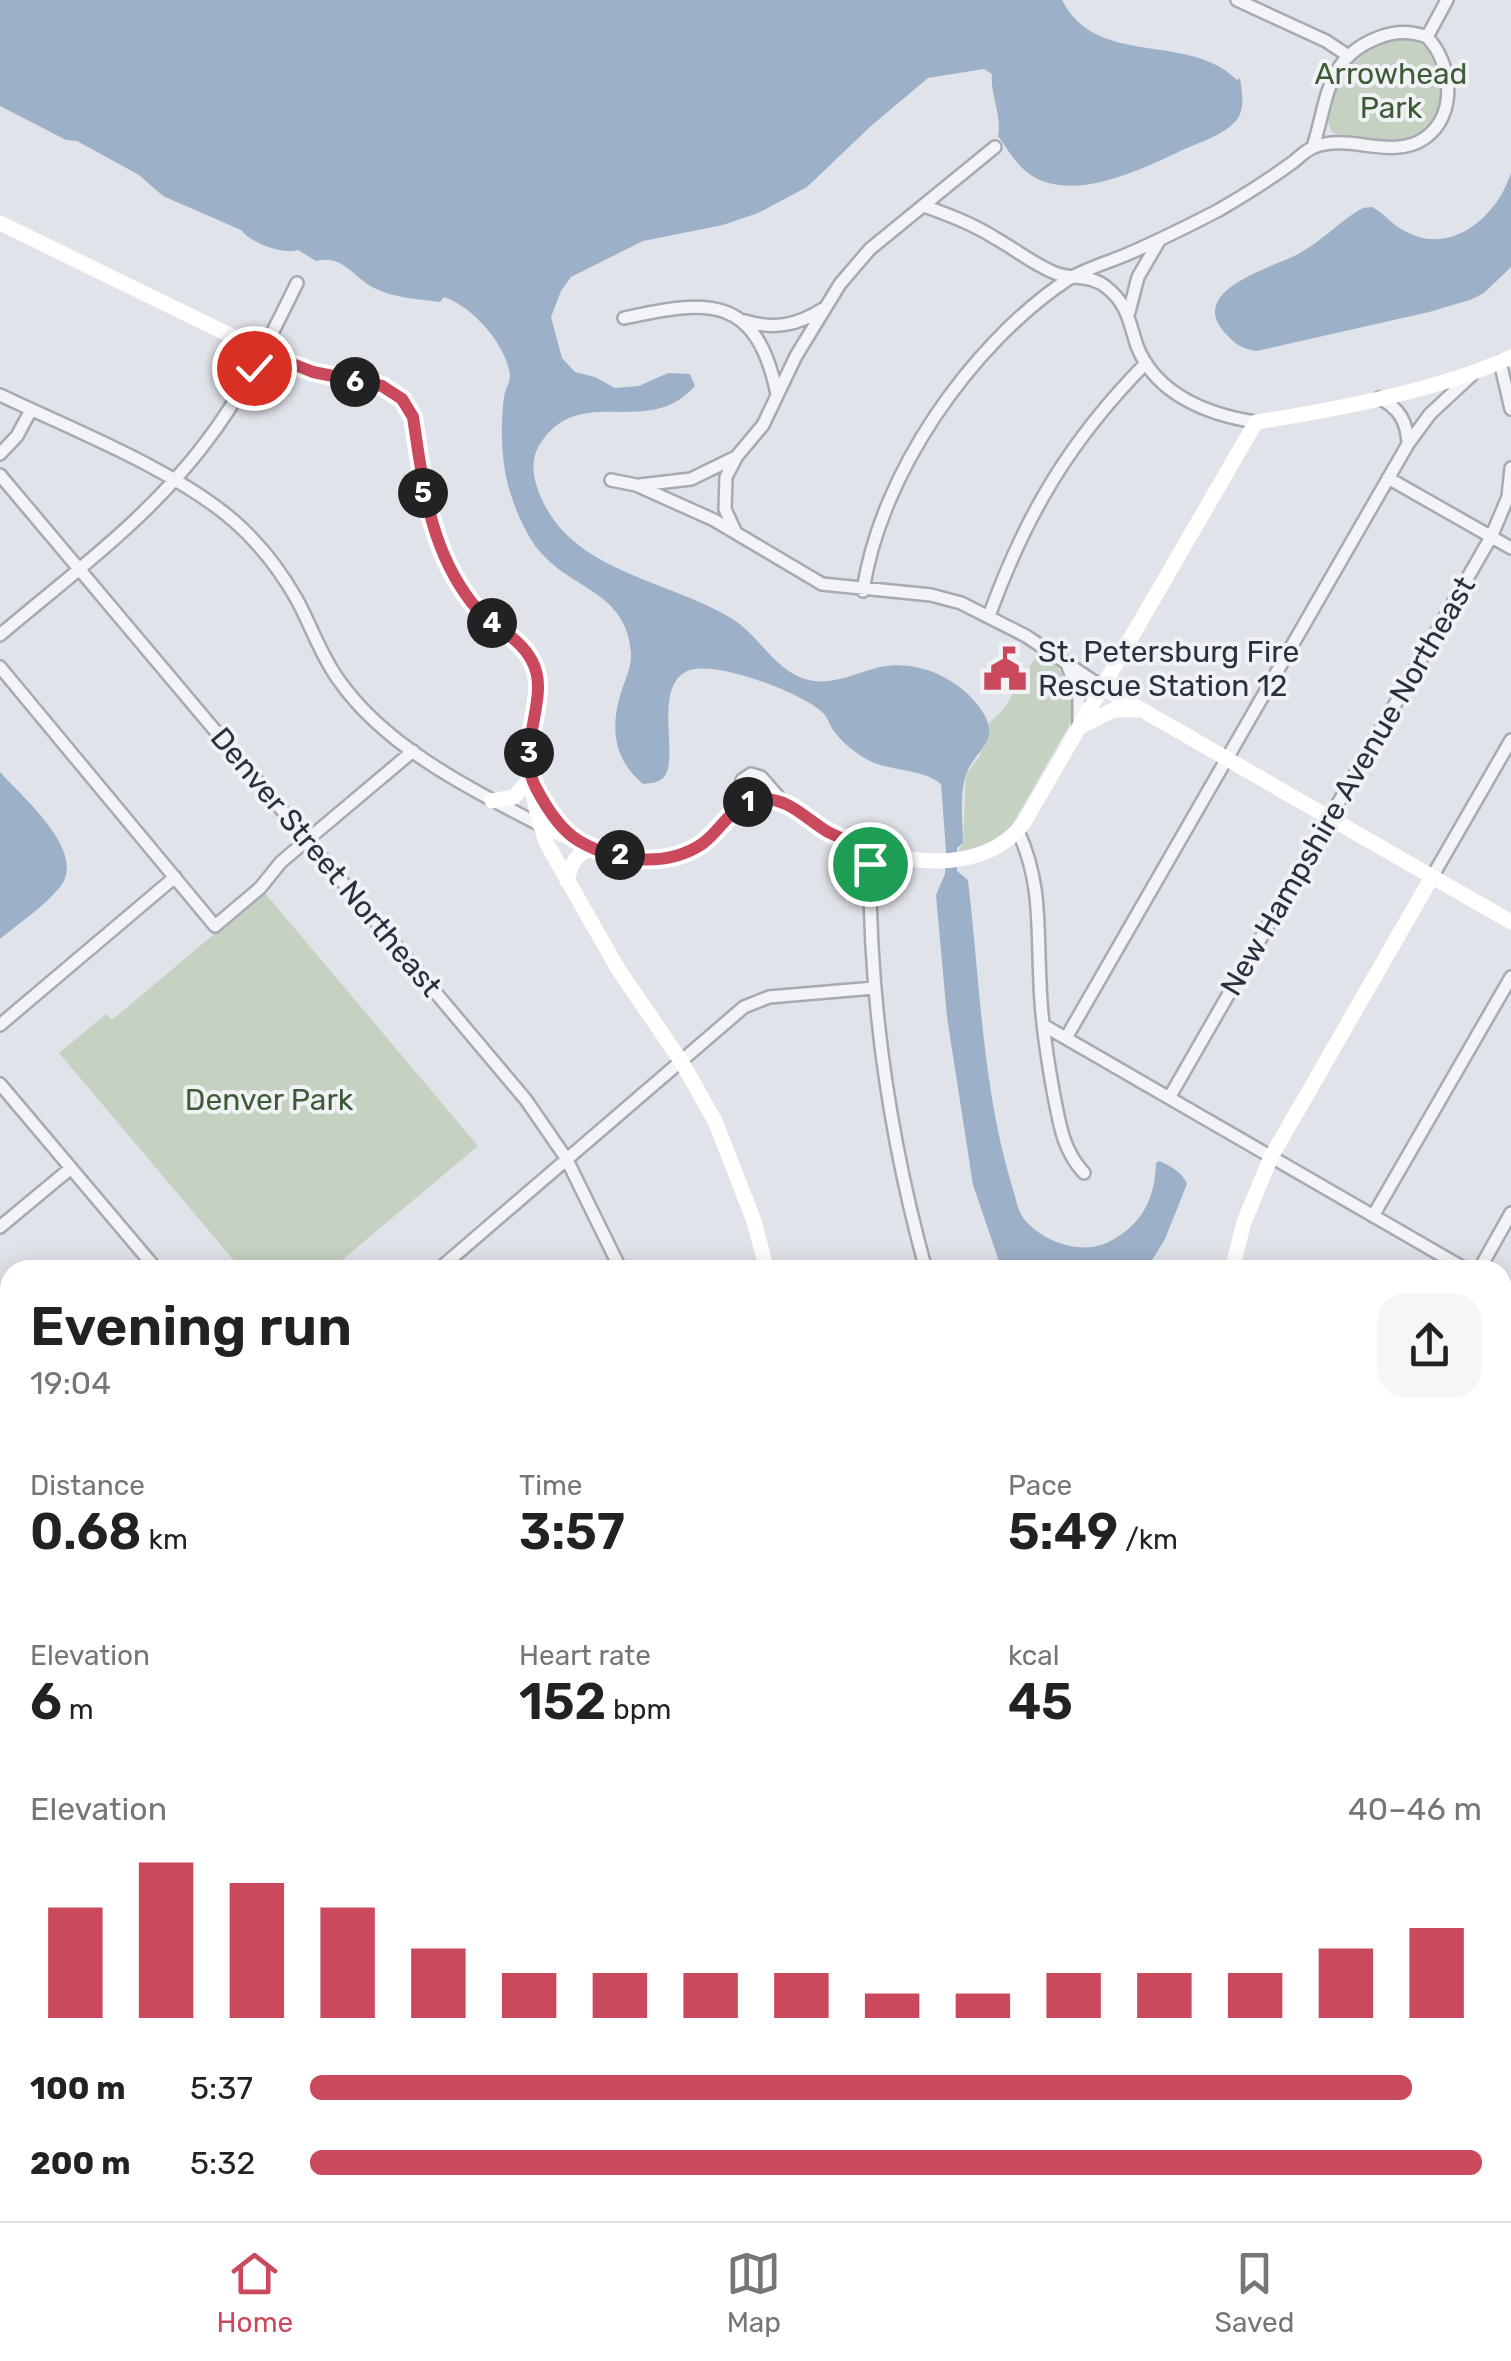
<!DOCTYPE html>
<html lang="en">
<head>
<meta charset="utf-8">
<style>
	body { margin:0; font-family:Rubik,sans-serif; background:#f6f6f6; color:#222; height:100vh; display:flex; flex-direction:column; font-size:38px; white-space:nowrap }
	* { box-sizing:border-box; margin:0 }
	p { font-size:32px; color:#767676 }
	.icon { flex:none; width:55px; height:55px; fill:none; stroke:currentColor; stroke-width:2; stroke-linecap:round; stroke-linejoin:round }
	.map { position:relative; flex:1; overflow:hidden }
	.side { position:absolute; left:0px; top:1260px; width:1512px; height:962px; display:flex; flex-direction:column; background:#fff; border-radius:30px 30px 0 0; box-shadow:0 5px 25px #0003 }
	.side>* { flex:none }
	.pin { position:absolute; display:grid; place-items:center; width:85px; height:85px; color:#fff; margin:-42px; border:5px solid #fff; border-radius:50%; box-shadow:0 2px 10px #0007 }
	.km { position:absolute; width:50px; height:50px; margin:-25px; border-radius:50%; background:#222; color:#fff; font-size:28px; line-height:50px; text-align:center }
	.round { display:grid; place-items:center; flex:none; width:105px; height:105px; border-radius:30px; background:#f6f6f6 }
	.overview { display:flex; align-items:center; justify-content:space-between; height:170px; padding:0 30px }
	h1 { font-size:55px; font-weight:600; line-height:75px }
	.stats { display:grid; grid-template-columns:repeat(3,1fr); gap:15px; height:170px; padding:10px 30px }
	.stats div { display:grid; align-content:center }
	.stats b { font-size:50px; font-weight:600 }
	.stats small { font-size:28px; font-weight:400 }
	.stats p { font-size:28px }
	.chart { height:280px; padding:20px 30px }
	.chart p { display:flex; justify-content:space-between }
	.chart svg { width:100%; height:180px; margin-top:10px; stroke:#ca495c; stroke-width:6 }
	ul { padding:0 30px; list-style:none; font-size:32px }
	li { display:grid; grid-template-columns:160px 120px 1fr; align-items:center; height:75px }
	li i { height:25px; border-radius:12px; background:#ca495c }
	.tab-bar { display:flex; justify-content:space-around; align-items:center; height:140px; border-top:2px solid #e0e0e0; background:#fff; font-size:28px; color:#767676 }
	.tab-bar a { display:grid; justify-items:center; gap:5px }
	.tab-bar .selected { color:#ca495c }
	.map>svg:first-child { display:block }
</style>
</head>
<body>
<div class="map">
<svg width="1511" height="2221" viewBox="0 0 1511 2221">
	<rect width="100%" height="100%" fill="#e0e3e9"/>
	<path fill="#c6d2c1" d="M1399,38C1459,37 1455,132 1402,142C1392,144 1381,140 1371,138C1357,136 1345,139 1332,132C1310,88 1360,46 1399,38Z
		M1038,653C1063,666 1073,687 1075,715L1008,832L994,842L957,853L963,843L966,775L979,757L989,733V723L1003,710Z
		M264,892L478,1146L330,1270H242L59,1053L106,1014L112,1020Z
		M10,1314V1550L0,1556V1318Z"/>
	<path fill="#9cb1c8" d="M0,0H1062C1097,69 1188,31 1237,80L1240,78C1242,93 1246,110 1235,122C1223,135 1203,141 1187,148C1146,167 1079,202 1034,177C1018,168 1008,150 998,136C1002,114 990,95 992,74L984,69L928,78L871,126L807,187L758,213L723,225L643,241L571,277L561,291L551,317L562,358L575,372L595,377L615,388L639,386L668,373L690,374L695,386C649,438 586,386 545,437C532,453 531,468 537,487C565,572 665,578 731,618C761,636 777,676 814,681C837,684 858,672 880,667C917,659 959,678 980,708C1004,742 975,748 966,775C959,795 963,822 963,843L957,848V871L968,880C980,982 982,1084 1011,1183C1015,1194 1017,1210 1024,1219C1045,1244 1086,1257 1114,1239C1144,1222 1155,1196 1156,1163L1159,1161C1171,1166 1182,1172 1187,1184L1165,1239L1146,1270H1002L973,1185L947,1017L936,895L945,874L946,851L941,784C922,768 891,772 868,760C855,753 842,742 833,730C829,723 827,716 821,711C799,692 718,661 690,670C651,683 680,759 664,777C659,783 650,783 643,784C615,761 610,730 620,696C624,681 632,668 631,652C626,593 575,590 543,555C529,541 517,514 511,495C501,466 500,427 504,397C505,390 510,382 510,375C506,344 472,306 444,297L440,302C419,299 393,298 374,288C353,277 343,254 316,261L298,250C282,255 251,243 241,230L163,196L139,175L77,141L66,140L0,106Z
		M1511,173V267L1484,293L1470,300L1429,312L1257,351C1242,349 1235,344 1225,333C1185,289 1276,267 1300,253C1323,240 1341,220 1363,208L1372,207C1384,213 1391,224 1403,230C1450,258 1497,217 1511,173Z
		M0,772C23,798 88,852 60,887C44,907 19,923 0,939Z
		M0,1857L10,1860V2212H296L303,2221H0Z"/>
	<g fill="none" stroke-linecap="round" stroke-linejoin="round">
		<g stroke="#a5aab3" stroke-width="16">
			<path id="street" d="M1237,0L1326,41L1347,55
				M1313,147C1328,100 1325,57 1380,37C1396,31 1411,31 1427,37
				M924,206C949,215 973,224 995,238C1015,249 1033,264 1055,273C1073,280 1090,274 1106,287C1128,304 1129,322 1137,346C1156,395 1209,415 1256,422
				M1129,312L1138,277L1159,241
				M624,318C710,299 756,295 777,394
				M745,321C774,330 798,325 823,309
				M1500,362L1511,409
				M0,395C73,430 174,469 234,521C259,543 280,570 296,598C311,625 320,654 338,679C385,747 469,788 540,825
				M1379,398C1399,408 1407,421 1408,444
				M0,454L17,436L31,410
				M0,475L526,1100L566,1158L621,1270
				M1388,478L1511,548
				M611,480L636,485L714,520L822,584L931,595L961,603L1026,636L1102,687
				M640,485L691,479L736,457
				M736,533L725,509L726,477L737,456L763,425L796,356L840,284L870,249L995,147
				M863,591C880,475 970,345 1067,280C1086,268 1110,262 1130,253C1160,240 1190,225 1219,210C1243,196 1267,181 1289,165C1297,160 1305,150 1314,147C1350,133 1392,161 1425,138C1458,114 1452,63 1427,37L1447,0
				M989,616C1026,514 1070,440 1146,363
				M0,635C72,574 149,518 206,442C243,394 270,338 297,283
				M0,667L215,926L260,888L281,862L413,751
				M1068,667L1079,693V726
				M735,810L742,780L751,774L761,777L783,802
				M1018,831C1042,883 1037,927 1040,982C1041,1020 1047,1058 1054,1096C1060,1126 1063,1150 1084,1173
				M870,850C868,994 888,1132 926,1270
				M1432,877L1511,740
				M0,1025L175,877
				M1043,1025L1467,1270
				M1066,1038L1408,444L1430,414L1472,375
				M0,1084L157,1270
				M1169,1098L1491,537L1508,497L1511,468
				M1373,1216L1511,977
				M0,1227L71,1168
				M438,1270L744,1007L769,997L874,988
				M1479,1270L1511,1213
				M1502,1290L1511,1295
				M1502,1456L1511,1461
				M0,1573L10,1568
				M1502,1964L1511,1972
				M654,2212L666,2221
				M1119,2212L1125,2221
				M576,2221L585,2212
				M820,2221L830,2212
				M1061,2221L1071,2212
				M1086,2221L1096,2212
				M1299,2221L1300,2212"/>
		</g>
		<use href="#street" stroke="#f3f4f7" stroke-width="11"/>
		<path stroke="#fff" stroke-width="15" d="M0,223L291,365C306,370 322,375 338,379C369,385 399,384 413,417C423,479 428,538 464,592C482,619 529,642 536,670C541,692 531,717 530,739C527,774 535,811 547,844L618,969L681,1061L715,1121L754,1221L767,1270
			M1102,687L1511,922
			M1082,726L1113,710H1139
			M537,791L546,806L572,835
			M492,801L514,797L531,778
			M540,825C594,847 661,884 712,836C729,819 739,798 766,799C792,800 811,823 833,834C888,864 980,879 1023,824L1256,422C1334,410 1440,390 1511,357
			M567,881C571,863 576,852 595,848
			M1232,1270L1244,1222L1271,1157L1432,877
			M1502,2165L1511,2174"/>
	</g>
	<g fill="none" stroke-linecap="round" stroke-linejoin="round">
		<g stroke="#fff" stroke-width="20">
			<path id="route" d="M254,368L262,352L313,372L382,386L402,399L413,417C423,483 429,548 472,603C489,624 520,637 532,661C552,697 514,748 536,788C546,807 560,830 579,841C615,862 666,868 702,844C723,829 732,802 761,799C788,797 807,820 828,832C842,839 856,845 870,850V864"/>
		</g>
		<use href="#route" stroke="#ca495c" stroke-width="12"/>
	</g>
	<defs>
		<g id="civic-bare" transform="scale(3.45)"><path d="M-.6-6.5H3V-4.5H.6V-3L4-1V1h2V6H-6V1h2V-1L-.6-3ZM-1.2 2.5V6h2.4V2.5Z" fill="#ca495c" stroke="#f0f2f6" stroke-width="2.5" paint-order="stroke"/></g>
	</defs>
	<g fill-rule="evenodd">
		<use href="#civic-bare" x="1005" y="669"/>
	</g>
	<g text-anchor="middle" stroke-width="8" stroke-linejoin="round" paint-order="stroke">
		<g font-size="30" fill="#3e5b37" stroke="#f0f2f6">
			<text x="1391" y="84">Arrowhead<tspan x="1391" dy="34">Park</tspan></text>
			<text x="269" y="1110">Denver Park</text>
		</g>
		<g font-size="30" fill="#293140" stroke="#f0f2f6" text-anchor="start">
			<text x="1038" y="662">St. Petersburg Fire<tspan x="1038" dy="34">Rescue Station 12</tspan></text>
		</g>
		<g font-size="30" fill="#293140" stroke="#f0f2f6">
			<text transform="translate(1348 786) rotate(-60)" y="10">New Hampshire Avenue Northeast</text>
			<text transform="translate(326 862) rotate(50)" y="10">Denver Street Northeast</text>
		</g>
	</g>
</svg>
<div class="pin" style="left:870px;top:864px;background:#1e9e55"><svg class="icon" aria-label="arrive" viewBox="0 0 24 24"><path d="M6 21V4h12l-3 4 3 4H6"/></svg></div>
<div class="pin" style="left:254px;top:368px;background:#d93025"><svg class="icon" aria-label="check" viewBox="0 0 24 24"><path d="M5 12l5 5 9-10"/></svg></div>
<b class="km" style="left:748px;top:802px">1</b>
<b class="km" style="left:620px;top:855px">2</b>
<b class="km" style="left:529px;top:753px">3</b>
<b class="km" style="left:492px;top:623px">4</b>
<b class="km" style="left:423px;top:493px">5</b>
<b class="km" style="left:355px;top:382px">6</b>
<section class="side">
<div class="overview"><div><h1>Evening run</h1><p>19:04</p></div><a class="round"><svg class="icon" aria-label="share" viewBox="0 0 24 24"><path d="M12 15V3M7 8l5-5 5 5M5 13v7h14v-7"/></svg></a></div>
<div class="stats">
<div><p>Distance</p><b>0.68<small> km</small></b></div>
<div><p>Time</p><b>3:57</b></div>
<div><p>Pace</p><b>5:49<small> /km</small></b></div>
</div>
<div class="stats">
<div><p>Elevation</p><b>6<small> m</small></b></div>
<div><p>Heart rate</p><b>152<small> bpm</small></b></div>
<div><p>kcal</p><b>45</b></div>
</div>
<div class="chart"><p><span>Elevation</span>40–46 m</p>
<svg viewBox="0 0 160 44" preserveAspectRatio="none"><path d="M5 44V17M15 44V6M25 44V11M35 44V17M45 44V27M55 44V33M65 44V33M75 44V33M85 44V33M95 44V38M105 44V38M115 44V33M125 44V33M135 44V33M145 44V27M155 44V22"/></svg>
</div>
<ul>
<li><b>100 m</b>5:37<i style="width:94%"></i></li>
<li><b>200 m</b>5:32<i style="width:100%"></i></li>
</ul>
</section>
</div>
<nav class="tab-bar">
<a class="selected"><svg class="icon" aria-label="home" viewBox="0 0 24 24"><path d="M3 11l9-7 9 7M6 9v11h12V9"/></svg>Home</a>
<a><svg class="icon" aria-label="map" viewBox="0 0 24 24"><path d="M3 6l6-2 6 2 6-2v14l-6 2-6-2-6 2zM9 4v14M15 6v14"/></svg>Map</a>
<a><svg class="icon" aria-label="saved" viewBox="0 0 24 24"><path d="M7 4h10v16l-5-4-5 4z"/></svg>Saved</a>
</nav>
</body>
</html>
